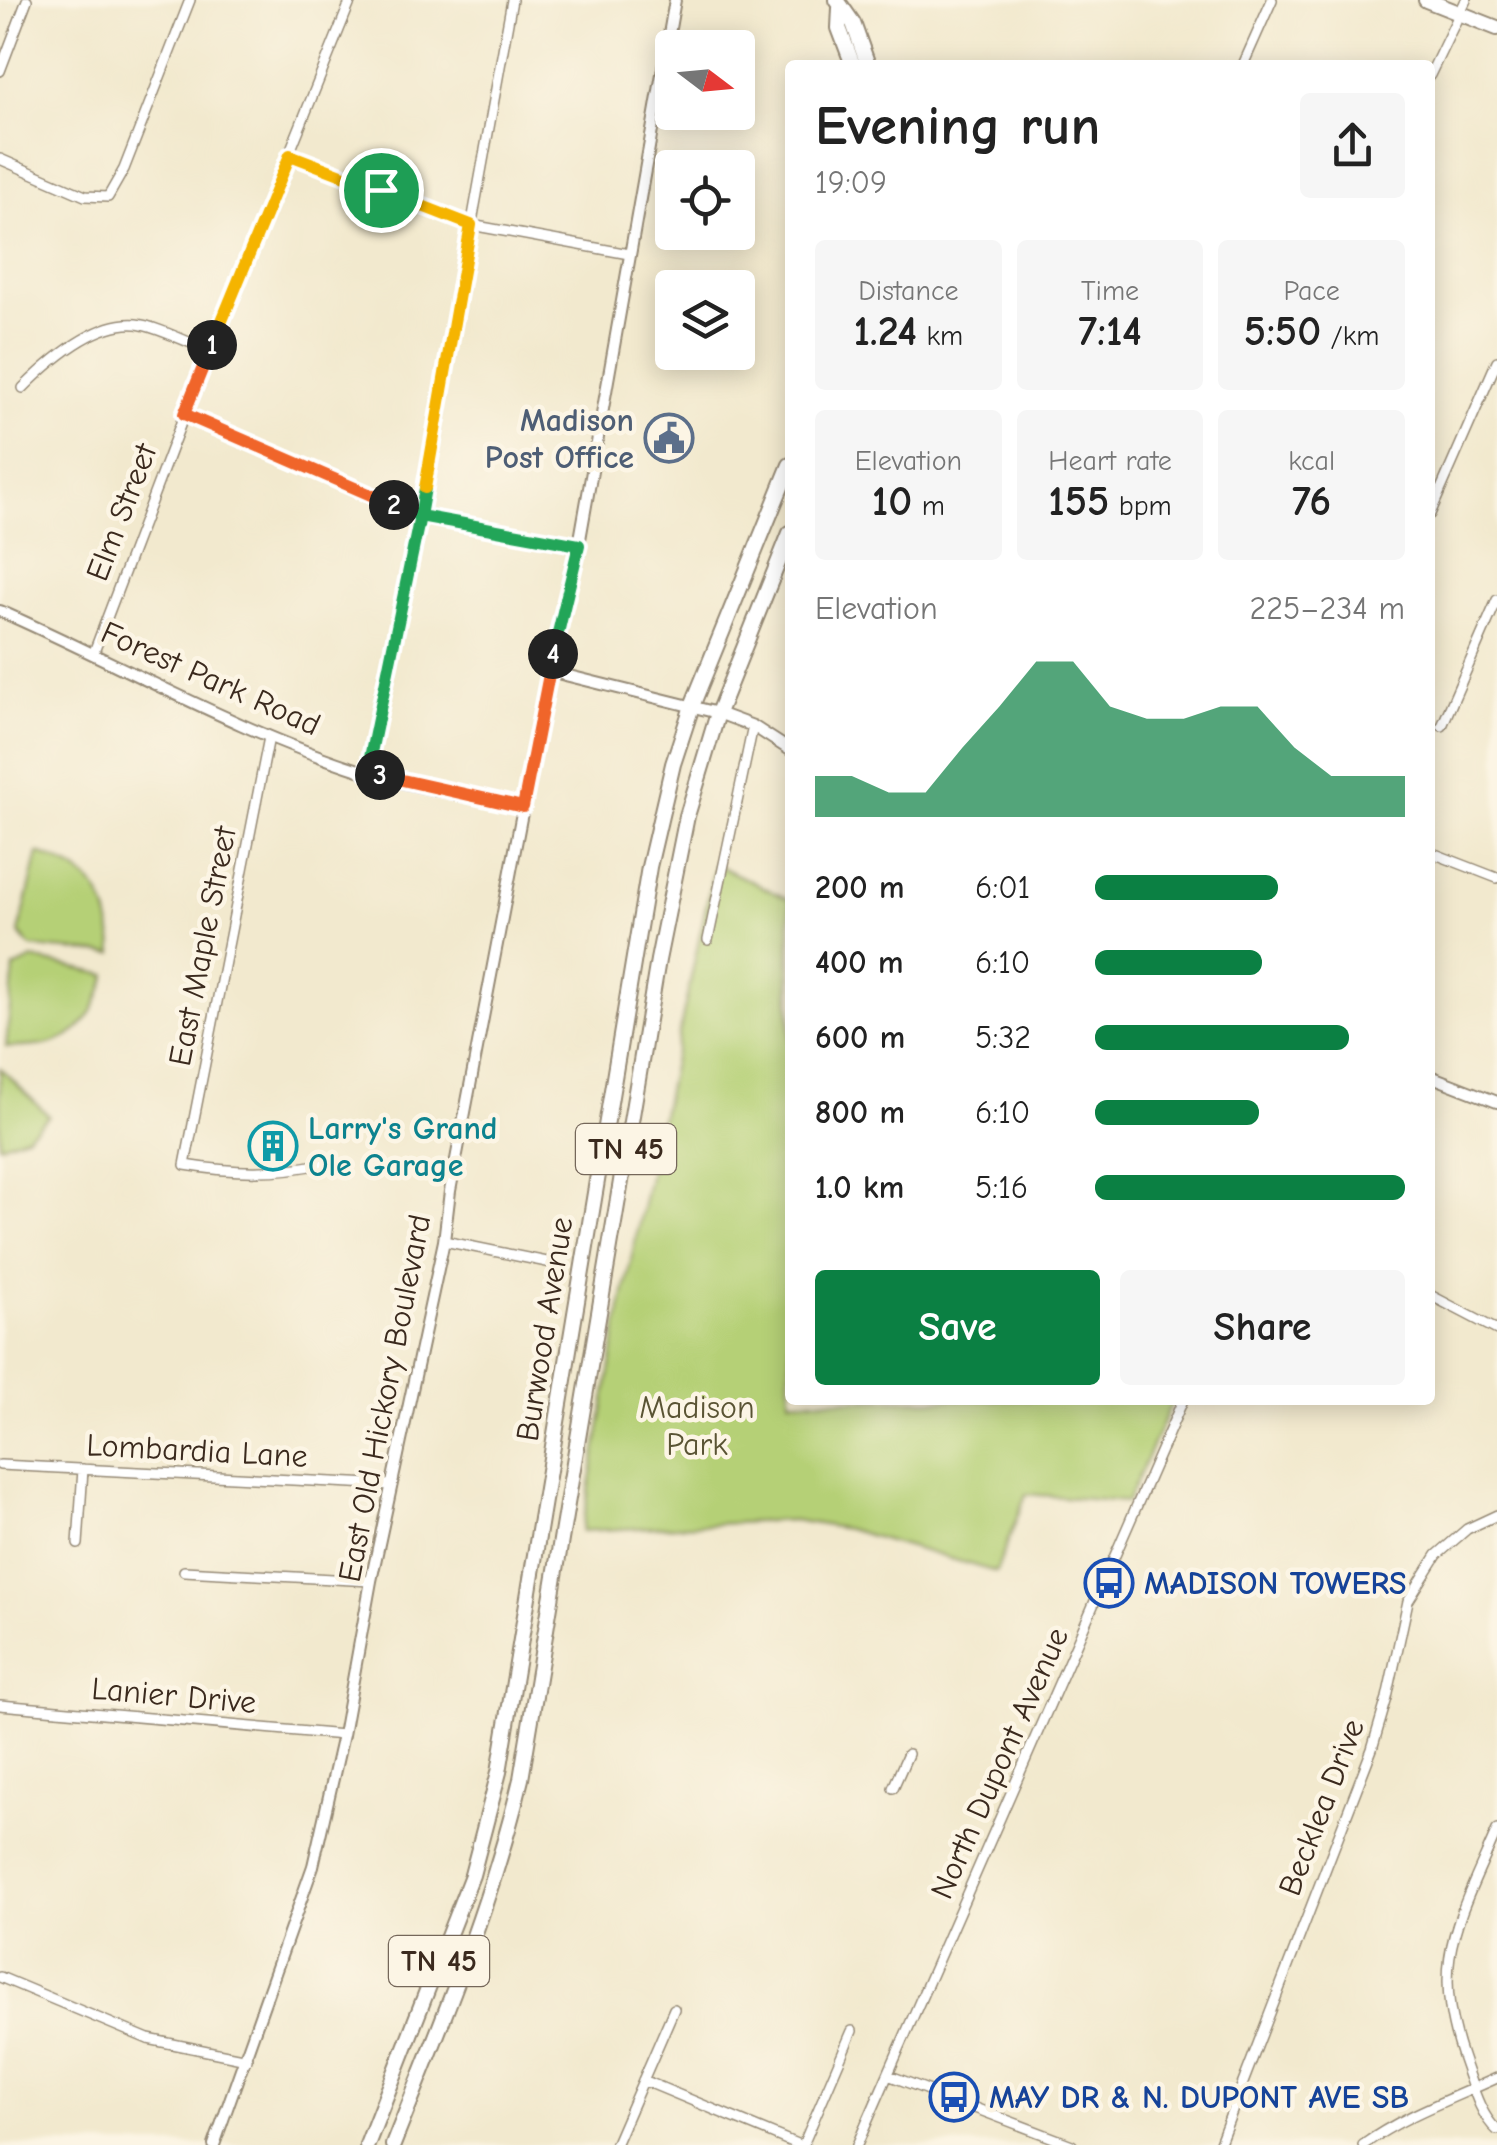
<!DOCTYPE html>
<html lang="en">
<head>
<meta charset="utf-8">
<style>
	body { margin:0; font-family:"Comic Neue",sans-serif; background:#f6f6f6; color:#222; height:100vh; display:flex; flex-direction:column; font-size:38px; white-space:nowrap }
	* { box-sizing:border-box; margin:0 }
	p { font-size:32px; color:#767676 }
	.icon { flex:none; width:55px; height:55px; fill:none; stroke:currentColor; stroke-width:2; stroke-linecap:round; stroke-linejoin:round }
	.map { position:relative; flex:1; overflow:hidden }
	.sheet { position:absolute; left:785px; top:60px; width:650px; height:1345px; display:flex; flex-direction:column; background:#fff; border-radius:10px; box-shadow:0 5px 25px #0003 }
	.sheet>* { flex:none }
	.needle { width:65px; rotate:106deg }
	.fabs { position:absolute; left:655px; top:30px; display:grid; gap:20px }
	.fabs a { display:grid; place-items:center; width:100px; height:100px; border-radius:10px; background:#fff; box-shadow:0 5px 25px #0003; font-size:50px }
	.pin { position:absolute; display:grid; place-items:center; width:85px; height:85px; color:#fff; margin:-42px; border:5px solid #fff; border-radius:50%; box-shadow:0 2px 10px #0007 }
	.km { position:absolute; width:50px; height:50px; margin:-25px; border-radius:50%; background:#222; color:#fff; font-size:28px; line-height:50px; text-align:center }
	.round { display:grid; place-items:center; flex:none; width:105px; height:105px; border-radius:10px; background:#f6f6f6 }
	.overview { display:flex; align-items:center; justify-content:space-between; height:170px; padding:0 30px }
	h1 { font-size:55px; font-weight:700; line-height:75px }
	.stats { display:grid; grid-template-columns:repeat(3,1fr); gap:15px; height:170px; padding:10px 30px }
	.stats div { display:grid; align-content:center; border-radius:10px; background:#f6f6f6; text-align:center }
	.stats b { font-size:42px; font-weight:700 }
	.stats small { font-size:28px; font-weight:400 }
	.stats p { font-size:28px }
	.chart { height:280px; padding:20px 30px }
	.chart p { display:flex; justify-content:space-between }
	.chart svg { width:100%; height:180px; margin-top:10px; fill:#0b8043; opacity:.7 }
	.action { display:flex; gap:20px; margin-top:auto; padding:20px 30px }
	.action a { flex:1; height:115px; border-radius:10px; background:#0b8043; color:#fff; font-size:40px; font-weight:700; line-height:115px; text-align:center }
	.action a+a { background:#f6f6f6; color:#222 }
	ul { padding:0 30px; list-style:none; font-size:32px }
	li { display:grid; grid-template-columns:160px 120px 1fr; align-items:center; height:75px }
	li i { height:25px; border-radius:12px; background:#0b8043 }
	.map>svg:first-child { display:block }
</style>
</head>
<body>
<div class="map">
<svg width="1497" height="2145" viewBox="0 0 1497 2145">
	<rect width="100%" height="100%" fill="#fcf5e5"/>
	<filter id="ink" filterUnits="userSpaceOnUse"><feTurbulence type="fractalNoise" baseFrequency=".01" numOctaves="2"/><feDisplacementMap in="SourceGraphic" scale="20" xChannelSelector="R" yChannelSelector="G"/><feConvolveMatrix kernelMatrix="1 2 1 2 8 2 1 2 1" color-interpolation-filters="sRGB"/></filter>
	<filter id="wash" filterUnits="userSpaceOnUse"><feTurbulence type="fractalNoise" baseFrequency=".0048" numOctaves="4" result="noise"/><feDisplacementMap in="SourceGraphic" scale="40" xChannelSelector="R" yChannelSelector="G"/><feGaussianBlur stdDeviation="2.25" result="paint"/><feColorMatrix in="noise" values="0 0 0 0 0 0 0 0 0 0 0 0 0 0 0 0 0 1.4 0 .05"/><feComposite in="paint" operator="in"/></filter>
	<g filter="url(#wash)">
		<rect width="100%" height="100%" fill="#f2e9ce"/>
		<path fill="#b5d076" stroke="#787d4a" stroke-width="2.5" d="M38,853C93,871 112,897 113,954L31,947L19,933Z
			M715,864L790,900V1400H1173L1127,1502L1026,1494L996,1572L847,1529L793,1520L582,1531L621,1308Z
			M33,959L107,975C89,1033 67,1049 6,1047L14,968Z
			M0,1068L49,1116L26,1136L0,1145Z"/>
	</g>
	<g filter="url(#ink)">
		<g fill="none" stroke-linecap="round" stroke-linejoin="round">
			<g stroke="#968a76" stroke-width="12">
				<path id="minor" d="M1243,65L1272,0
					M0,71L27,0
					M1430,75L1466,0
					M290,155L471,225L629,254
					M0,159L85,196L108,197L124,169L190,0
					M23,388C49,362 95,321 136,324C153,325 192,344 210,351
					M184,415L419,516L579,545
					M1430,514L1497,361
					M94,652L184,415L351,0
					M1442,726L1497,600
					M269,737L185,1165C234,1173 277,1174 325,1163
					M367,773L419,516L512,0
					M1430,852L1497,878
					M708,940L753,726
					M444,1241L552,1263
					M1430,1295L1497,1330
					M0,1465L392,1485
					M78,1544L83,1469
					M184,1571L371,1581
					M0,1705L343,1735
					M893,1788L908,1754
					M1497,1830C1456,1925 1428,1963 1466,2068C1473,2088 1481,2116 1497,2130
					M0,1977L148,2039L247,2059
					M888,2075L1072,2145
					M643,2080L799,2145
					M615,2145L674,2009
					M803,2145L852,2031
					M857,2145L1183,1400
					M1219,2145L1372,1749L1387,1698L1408,1601L1437,1555L1467,1529L1497,1515
					M1363,2145C1403,2116 1451,2099 1497,2078"/>
			</g>
			<g stroke="#968a76" stroke-width="14">
				<path id="tertiary" d="M0,611C121,664 238,732 365,772C416,788 471,796 523,807
					M549,671L718,713L753,726L790,750
					M1430,1076L1497,1102
					M214,2145L313,1866L343,1735L371,1581L444,1241L450,1191L549,671L579,545L675,0"/>
			</g>
			<g stroke="#968a76" stroke-width="18">
				<path id="primary" d="M837,0L853,23L868,65
					M1426,0L1497,28
					M840,8L839,28L853,65
					M367,2145L472,1875L499,1772L649,867L673,764L692,706L790,465
					M393,2145C441,2024 491,1906 521,1779L658,960L687,816L718,713L790,533"/>
			</g>
			<use href="#minor" stroke="#fff" stroke-width="9"/>
			<use href="#tertiary" stroke="#fff" stroke-width="10"/>
			<use href="#primary" stroke="#fff" stroke-width="14"/>
		</g>
	</g>
	<g fill="none" stroke-linecap="round" stroke-linejoin="round" filter="url(#ink)">
		<g stroke="#fff" stroke-width="20">
			<path id="split-1" d="M212,345L290,155L381,190"/>
		</g>
		<g stroke="#fff" stroke-width="20">
			<path id="split-2" d="M212,345L184,414L394,505"/>
		</g>
		<g stroke="#fff" stroke-width="20">
			<path id="split-3" d="M380,775L367,772L420,516L394,505"/>
		</g>
		<g stroke="#fff" stroke-width="20">
			<path id="split-4" d="M380,775L523,807L553,654"/>
		</g>
		<g stroke="#fff" stroke-width="20">
			<path id="split-5" d="M425,488L420,516L579,545L553,654"/>
		</g>
		<g stroke="#fff" stroke-width="20">
			<path id="split-6" d="M381,190L471,225L425,488"/>
		</g>
		<use href="#split-1" stroke="#f5b400" stroke-width="12"/>
		<use href="#split-2" stroke="#f0652b" stroke-width="12"/>
		<use href="#split-3" stroke="#22a559" stroke-width="12"/>
		<use href="#split-4" stroke="#f0652b" stroke-width="12"/>
		<use href="#split-5" stroke="#22a559" stroke-width="12"/>
		<use href="#split-6" stroke="#f5b400" stroke-width="12"/>
	</g>
	<defs>
		<g id="civic-ring" transform="scale(2.5)"><circle r="9.5" fill="#fcf5e5" stroke="#5c6f8a" stroke-width="1.5"/><path d="M-.6-6.5H3V-4.5H.6V-3L4-1V1h2V6H-6V1h2V-1L-.6-3ZM-1.2 2.5V6h2.4V2.5Z" fill="#5c6f8a"/></g>
		<g id="building-ring" transform="scale(2.5)"><circle r="9.5" fill="#fcf5e5" stroke="#0f9aa8" stroke-width="1.5"/><path d="M-4-6H4V6H1V3H-1V6H-4ZM-2.5-4.3h1.7v1.8h-1.7ZM.8-4.3h1.7v1.8H.8ZM-2.5-1h1.7V.8h-1.7ZM.8-1h1.7V.8H.8Z" fill="#0f9aa8"/></g>
		<g id="bus-ring" transform="scale(2.5)"><circle r="9.5" fill="#fcf5e5" stroke="#1a4fb4" stroke-width="1.5"/><path d="M-5-6H5V4H4V6H2V4H-2V6H-4V4H-5ZM-3.5-4V0h7V-4ZM-3.5 1.2v1.5H-2V1.2ZM2 1.2v1.5H3.5V1.2Z" fill="#1a4fb4"/></g>
	</defs>
	<g fill-rule="evenodd">
		<use href="#civic-ring" x="669" y="438"/>
		<use href="#building-ring" x="273" y="1146"/>
		<use href="#bus-ring" x="1109" y="1583"/>
		<use href="#bus-ring" x="954" y="2097"/>
	</g>
	<g text-anchor="middle" stroke-width="9" stroke-linejoin="round" paint-order="stroke">
		<g fill="#fcf5e5" stroke="#75675a" stroke-width="2.5">
			<rect x="576" y="1124" width="100" height="50" rx="8"/>
			<rect x="389" y="1936" width="100" height="50" rx="8"/>
		</g>
		<g font-size="30" font-weight="bold" fill="#3b2a1e">
			<text x="626" y="1159">TN 45</text>
			<text x="439" y="1971">TN 45</text>
		</g>
		<g font-size="32" font-weight="bold" fill="#4e5e75" stroke="#fcf5e5" text-anchor="end">
			<text x="634" y="431">Madison<tspan x="634" dy="37">Post Office</tspan></text>
		</g>
		<g font-size="32" fill="#3b2a1e" stroke="#fcf5e5">
			<text transform="translate(121 512) rotate(-69)" y="11">Elm Street</text>
			<text transform="translate(211 678) rotate(24)" y="11">Forest Park Road</text>
			<text transform="translate(202 946) rotate(-79)" y="11">East Maple Street</text>
			<text transform="translate(544 1329) rotate(-81)" y="11">Burwood Avenue</text>
			<text transform="translate(384 1398) rotate(-79)" y="11">East Old Hickory Boulevard</text>
			<text transform="translate(197 1450) rotate(3)" y="11">Lombardia Lane</text>
			<text transform="translate(174 1695) rotate(5)" y="11">Lanier Drive</text>
			<text transform="translate(999 1763) rotate(-66)" y="11">North Dupont Avenue</text>
			<text transform="translate(1321 1807) rotate(-69)" y="11">Becklea Drive</text>
		</g>
		<g font-size="32" font-weight="bold" fill="#0d838f" stroke="#fcf5e5" text-anchor="start">
			<text x="308" y="1139">Larry's Grand<tspan x="308" dy="37">Ole Garage</tspan></text>
		</g>
		<g font-size="32" fill="#5a5434" stroke="#fcf5e5">
			<text x="697" y="1418">Madison<tspan x="697" dy="37">Park</tspan></text>
		</g>
		<g font-size="32" font-weight="bold" fill="#164399" stroke="#fcf5e5" text-anchor="start">
			<text x="1144" y="1594">MADISON TOWERS</text>
			<text x="989" y="2108">MAY DR &amp; N. DUPONT AVE SB</text>
		</g>
	</g>
</svg>
<div class="fabs">
<a><svg class="needle" viewBox="-14 -14 28 28"><path d="M0-13l5 13h-10z" fill="#e53935"/><path d="M0 13l5-13h-10z" fill="#767676"/></svg></a>
<a><svg class="icon" aria-label="locate" viewBox="0 0 24 24"><circle cx="12" cy="12" r="6"/><path d="M12 2v4M12 18v4M2 12h4M18 12h4"/></svg></a>
<a><svg class="icon" aria-label="layers" viewBox="0 0 24 24"><path d="M12 4l9 5-9 5-9-5zM3 14l9 5 9-5"/></svg></a>
</div>
<div class="pin" style="left:381px;top:190px;background:#1e9e55"><svg class="icon" aria-label="arrive" viewBox="0 0 24 24"><path d="M6 21V4h12l-3 4 3 4H6"/></svg></div>
<b class="km" style="left:212px;top:345px">1</b>
<b class="km" style="left:394px;top:505px">2</b>
<b class="km" style="left:380px;top:775px">3</b>
<b class="km" style="left:553px;top:654px">4</b>
<section class="sheet">
<div class="overview"><div><h1>Evening run</h1><p>19:09</p></div><a class="round"><svg class="icon" aria-label="share" viewBox="0 0 24 24"><path d="M12 15V3M7 8l5-5 5 5M5 13v7h14v-7"/></svg></a></div>
<div class="stats">
<div><p>Distance</p><b>1.24<small> km</small></b></div>
<div><p>Time</p><b>7:14</b></div>
<div><p>Pace</p><b>5:50<small> /km</small></b></div>
</div>
<div class="stats">
<div><p>Elevation</p><b>10<small> m</small></b></div>
<div><p>Heart rate</p><b>155<small> bpm</small></b></div>
<div><p>kcal</p><b>76</b></div>
</div>
<div class="chart"><p><span>Elevation</span>225–234 m</p>
<svg viewBox="0 0 160 44" preserveAspectRatio="none"><path d="M0 44V34L10 34L20 38L30 38L40 27L50 17L60 6L70 6L80 17L90 20L100 20L110 17L120 17L130 27L140 34L150 34L160 34V44z"/></svg>
</div>
<ul>
<li><b>200 m</b>6:01<i style="width:59%"></i></li>
<li><b>400 m</b>6:10<i style="width:54%"></i></li>
<li><b>600 m</b>5:32<i style="width:82%"></i></li>
<li><b>800 m</b>6:10<i style="width:53%"></i></li>
<li><b>1.0 km</b>5:16<i style="width:100%"></i></li>
</ul>
<div class="action"><a>Save</a><a>Share</a></div>
</section>
</div>
</body>
</html>
